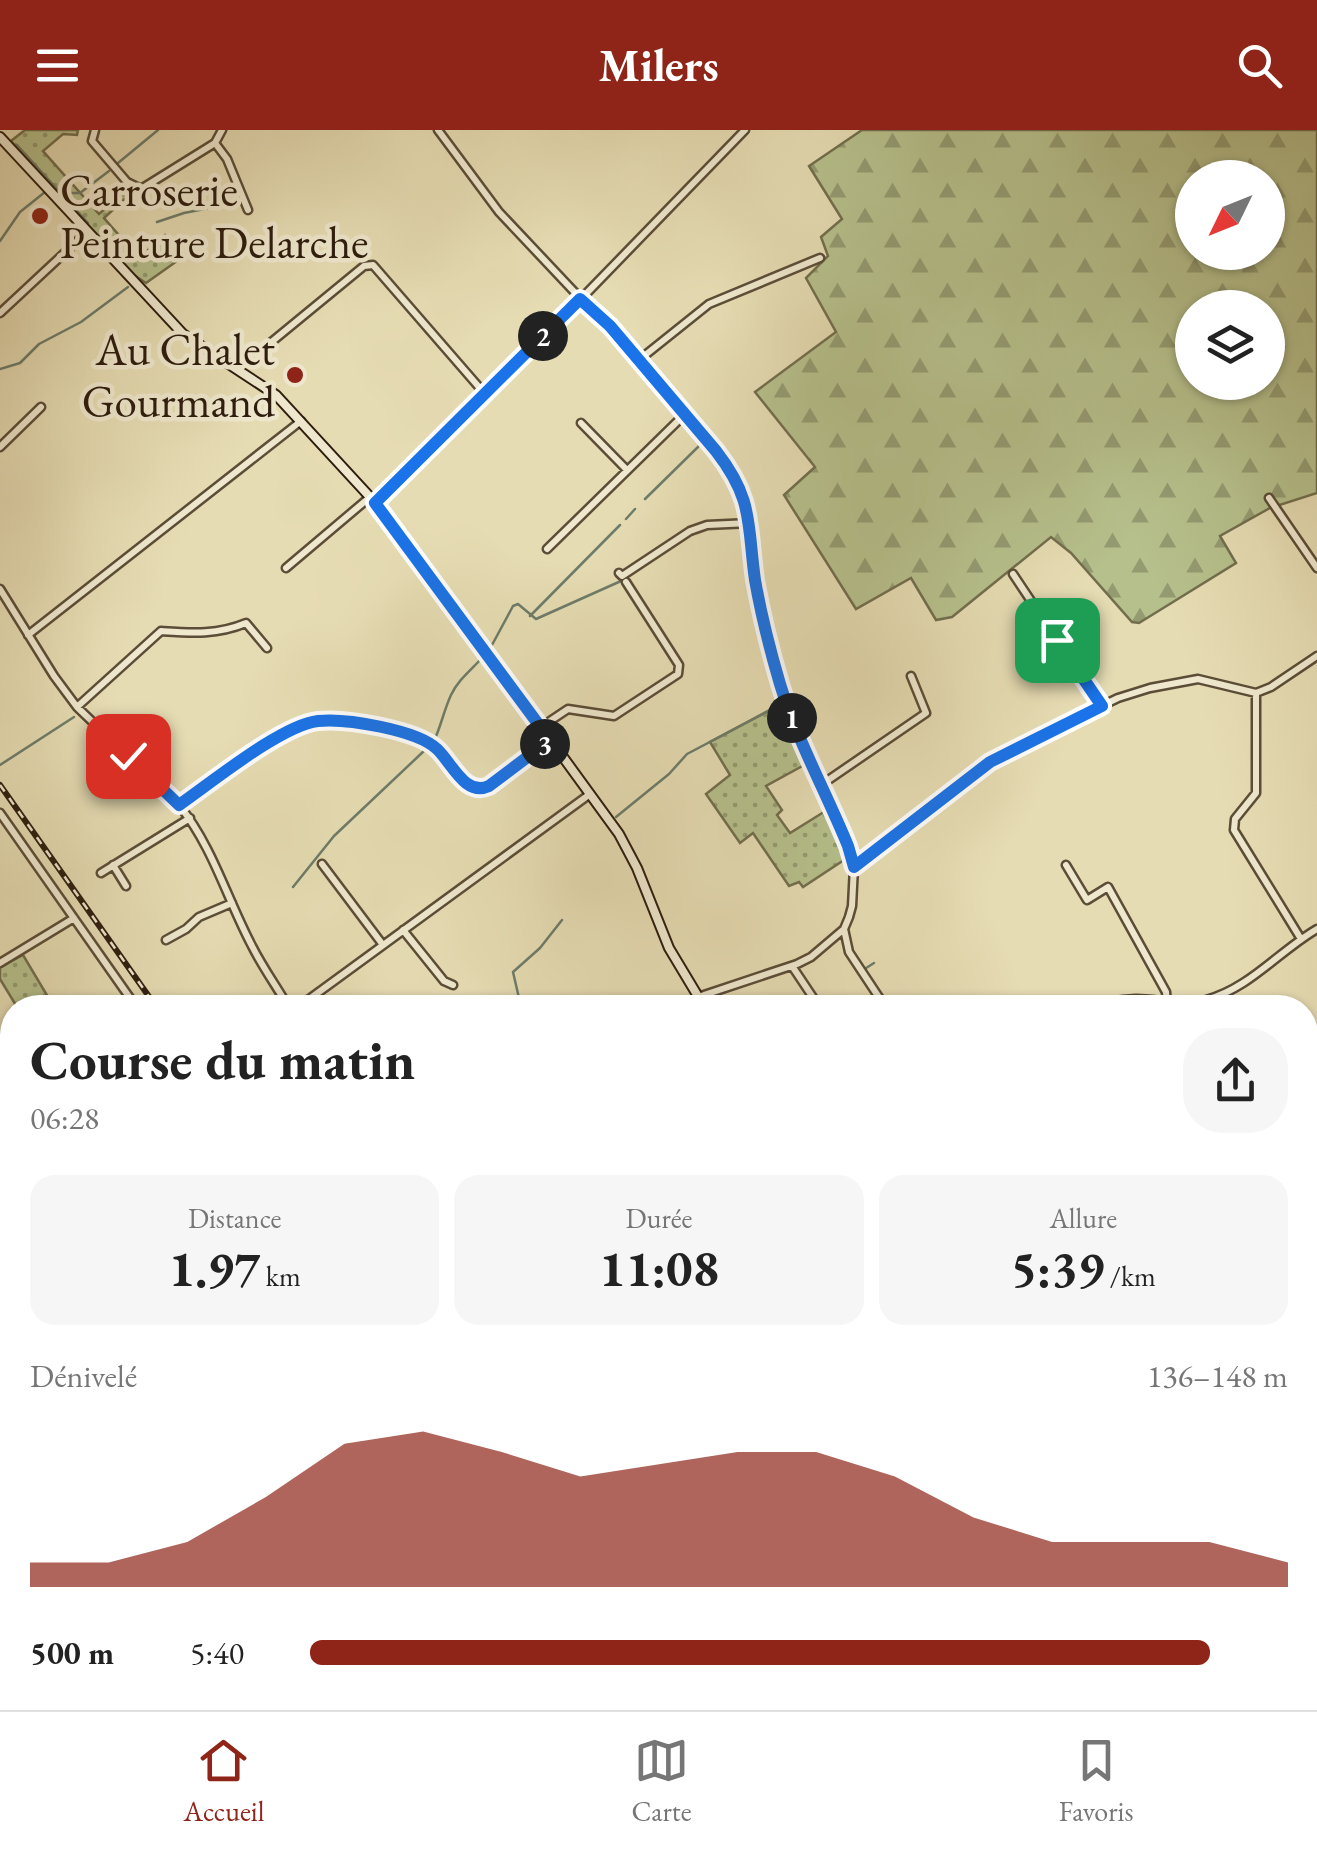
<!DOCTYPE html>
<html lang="fr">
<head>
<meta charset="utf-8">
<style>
	body { margin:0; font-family:"EB Garamond",serif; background:#f6f6f6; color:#222; height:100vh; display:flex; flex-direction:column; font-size:38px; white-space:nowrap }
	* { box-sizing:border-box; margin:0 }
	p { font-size:32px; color:#767676 }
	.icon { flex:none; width:55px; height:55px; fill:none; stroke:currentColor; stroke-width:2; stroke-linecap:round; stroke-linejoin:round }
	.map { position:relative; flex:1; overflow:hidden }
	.details { position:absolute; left:0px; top:865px; width:1318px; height:715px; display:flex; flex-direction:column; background:#fff; border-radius:40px 40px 0 0; box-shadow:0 2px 8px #0004 }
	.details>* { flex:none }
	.needle { width:65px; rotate:227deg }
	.tools { position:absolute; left:1175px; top:30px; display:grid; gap:20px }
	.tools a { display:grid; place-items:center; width:110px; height:110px; border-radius:50%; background:#fff; box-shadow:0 2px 8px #0004; font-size:50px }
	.pin { position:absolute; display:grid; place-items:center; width:85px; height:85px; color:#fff; margin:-42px; border-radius:20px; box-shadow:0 5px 15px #0006 }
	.km { position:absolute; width:50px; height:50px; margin:-25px; border-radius:50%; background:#222; color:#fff; font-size:28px; line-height:50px; text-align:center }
	.round { display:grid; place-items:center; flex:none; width:105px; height:105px; border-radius:40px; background:#f6f6f6 }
	.overview { display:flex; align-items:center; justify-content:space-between; height:170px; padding:0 30px }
	h1 { font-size:55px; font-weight:700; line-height:75px }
	.figures { display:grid; grid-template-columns:repeat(3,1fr); gap:15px; height:170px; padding:10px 30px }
	.figures div { display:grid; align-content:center; border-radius:25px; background:#f6f6f6; text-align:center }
	.figures b { font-size:50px; font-weight:700 }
	.figures small { font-size:28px; font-weight:400 }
	.figures p { font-size:28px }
	.chart { height:280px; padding:20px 30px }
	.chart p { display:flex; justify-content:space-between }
	.chart svg { width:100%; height:180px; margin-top:10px; fill:#8f2418; opacity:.7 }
	ul { padding:0 30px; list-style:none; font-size:32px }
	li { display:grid; grid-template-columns:160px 120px 1fr; align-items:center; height:75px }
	li i { height:25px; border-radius:12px; background:#8f2418 }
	header { display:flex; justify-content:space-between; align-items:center; height:130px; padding:0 30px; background:#8f2418; color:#fff; font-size:45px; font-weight:700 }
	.dock { display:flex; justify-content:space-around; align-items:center; height:140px; border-top:2px solid #e0e0e0; background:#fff; font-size:28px; color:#767676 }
	.dock a { display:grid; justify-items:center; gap:5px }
	.dock .active { color:#8f2418 }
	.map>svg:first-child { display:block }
</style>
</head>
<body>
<header><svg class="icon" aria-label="menu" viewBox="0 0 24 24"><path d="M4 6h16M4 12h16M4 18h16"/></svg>Milers<svg class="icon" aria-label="search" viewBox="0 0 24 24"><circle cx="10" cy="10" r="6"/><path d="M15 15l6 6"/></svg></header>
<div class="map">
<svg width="1317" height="1580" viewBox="0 0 1317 1580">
	<defs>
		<pattern id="grass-dots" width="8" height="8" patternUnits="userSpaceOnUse" patternTransform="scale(2.5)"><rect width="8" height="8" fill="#b6c08c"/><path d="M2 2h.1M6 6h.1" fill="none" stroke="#949b71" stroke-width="1.8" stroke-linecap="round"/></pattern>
		<pattern id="forest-firs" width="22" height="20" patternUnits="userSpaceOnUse" patternTransform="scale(2.5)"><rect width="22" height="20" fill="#b6c08c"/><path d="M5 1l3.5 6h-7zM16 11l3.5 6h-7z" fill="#949b71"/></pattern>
		<pattern id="water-waves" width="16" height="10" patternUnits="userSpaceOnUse" patternTransform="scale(2.5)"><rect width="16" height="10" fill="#97bca7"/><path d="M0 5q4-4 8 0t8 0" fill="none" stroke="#82a18f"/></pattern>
	</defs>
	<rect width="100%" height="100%" fill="#e6dcb3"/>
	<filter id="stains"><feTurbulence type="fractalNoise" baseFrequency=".002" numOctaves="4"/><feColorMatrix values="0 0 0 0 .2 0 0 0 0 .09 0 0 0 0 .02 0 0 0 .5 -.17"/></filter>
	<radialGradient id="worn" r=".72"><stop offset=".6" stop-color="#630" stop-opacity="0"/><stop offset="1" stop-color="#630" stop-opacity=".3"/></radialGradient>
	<path fill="url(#grass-dots)" stroke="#726e4d" stroke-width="2.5" d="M25,0H78L77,5L63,4L43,21L99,84L126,61L129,65L104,88L139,128L165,105L184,126L146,153L128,141L11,11Z
		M779,575L806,634L766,656L782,680L777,685L790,703L827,680L847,728L803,757L799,752L789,756L753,703L740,713L706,664L730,645L710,612Z
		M23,825L54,877H17L0,849V837Z"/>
	<path fill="url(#forest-firs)" stroke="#726e4d" stroke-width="2.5" fill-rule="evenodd" d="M862,0H1317V363L1270,378L1220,406L1236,433L1139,493L1132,492L1071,423L1051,407L952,487L936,490L911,448L856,479L784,365L815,337L755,262L836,202L806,148L828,126L821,107L842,89L809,36ZM1192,48H1268V122H1192ZM1192,178H1268V252H1192Z"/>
	<path fill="url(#water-waves)" stroke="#6d7c6a" stroke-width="2.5" d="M20,1568H104L73,1580H0V1575Z"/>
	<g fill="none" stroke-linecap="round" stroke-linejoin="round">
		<path stroke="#6d7c6a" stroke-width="2.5" d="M17,15L88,93
			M118,33L158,0
			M63,63H80L109,41
			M157,92L184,83L240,72
			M0,111L20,82L45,62
			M0,239L20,233L39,214L81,192L128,157
			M645,369L700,315
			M626,389L635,379
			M530,486L620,395
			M492,515L513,476L518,474L536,489L621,451
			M434,611C441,596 444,580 451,565C458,550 471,540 482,528
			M0,635L74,587
			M616,687L669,644L687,624L778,576
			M293,757L334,706L425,620
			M863,840L874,833
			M490,878L519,868L513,842L540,818L562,790
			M0,1401L12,1396"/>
		<g stroke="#5b4d37" stroke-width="11">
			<path id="street" d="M95,0L92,11L127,52L141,59L215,13L222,0
				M438,0L499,82L581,169L610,195L716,321L731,340L744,368L750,393L756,454L780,555L848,716L854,737L852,776L849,787L844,799L811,827L797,834L698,867
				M215,13L227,29L248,80
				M0,183L87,102
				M269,214L364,136L373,135L485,264
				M639,230L709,174L820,128
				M581,293L626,339
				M0,317L41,277
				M1269,368L1317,438
				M375,373L581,169L745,0
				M547,419L684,285
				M286,438L370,367
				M619,443L622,446L690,401L707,395L750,393
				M1013,444L1101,576
				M0,459L54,546L77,577L179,675C213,717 227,769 252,816C263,838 277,857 289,878
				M28,505L301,291
				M1256,563V663L1235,689L1234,700L1301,809
				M77,577L161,501C192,503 217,505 246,493L267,518
				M541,597L568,579L614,586L678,544L679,535L626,452
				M821,655L926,583L911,546
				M179,675C212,652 282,594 318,591C346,588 417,600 437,619C453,634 465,666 489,656L550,610
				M0,683L137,878
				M322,734L383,815
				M113,735L126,756
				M1066,735L1087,770L1108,757L1166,862L1167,872
				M854,737L990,632L1018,616L1118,568L1150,558L1198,549L1256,563L1271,557L1317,526
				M101,743L190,688
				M844,799L849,822L886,878
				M403,800L444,851L453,855
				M166,810L186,799L199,787L232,773
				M0,833L74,788
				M792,836L820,878
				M297,878L590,664
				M1082,878C1100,873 1117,870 1136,869C1159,869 1183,877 1206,870C1250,858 1279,821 1317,799
				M1306,1080L1317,1088
				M1305,1228L1317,1237
				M1305,1550L1317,1539
				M654,1568L666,1580
				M734,1568L741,1571L745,1568
				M511,1580L523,1568
				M639,1580L653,1568
				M839,1580L859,1568
				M1048,1580L1066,1568
				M1275,1580L1288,1568"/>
		</g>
		<g stroke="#2d1d0e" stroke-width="12">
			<path id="secondary" d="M0,7L183,204L276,265L370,367L408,414L619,704L637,738L669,818L705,878
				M1240,1568L1248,1580"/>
		</g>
		<use href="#street" stroke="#efe8ce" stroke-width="6"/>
		<use href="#secondary" stroke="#efe8ce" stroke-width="8"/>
		<g stroke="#2d1d0e" stroke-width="6">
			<path id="rail" d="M0,655L157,878
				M668,1568L680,1580"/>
		</g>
		<use href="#rail" stroke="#efe8ce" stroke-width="2.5" stroke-dasharray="8" stroke-linecap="butt"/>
	</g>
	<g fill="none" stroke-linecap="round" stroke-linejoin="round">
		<g stroke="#fff" stroke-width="20">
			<path id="route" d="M128,626L179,675C212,652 282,595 318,591C346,588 417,600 437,619C452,633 465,667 489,656L550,610L375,373L580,169L610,196L716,321C754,370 747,393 755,450C761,484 770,520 780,554C797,610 826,662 848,716L854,737L990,632L1102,576L1057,510"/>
		</g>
		<use href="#route" stroke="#1a73e8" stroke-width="12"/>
	</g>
	<g fill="#8f2418" stroke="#efe8ce" stroke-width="4">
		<circle cx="40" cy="86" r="10"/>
		<circle cx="295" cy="245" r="10"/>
	</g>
	<g text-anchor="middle" stroke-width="9" stroke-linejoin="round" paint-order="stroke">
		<g font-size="45" fill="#2d1d0e" stroke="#efe8ce" text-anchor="start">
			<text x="60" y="76">Carroserie<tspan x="60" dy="52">Peinture Delarche</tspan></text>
			<text x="275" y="235" text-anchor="end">Au Chalet<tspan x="275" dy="52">Gourmand</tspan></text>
		</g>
	</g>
	<rect width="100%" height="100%" filter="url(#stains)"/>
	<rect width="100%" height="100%" fill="url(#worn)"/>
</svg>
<div class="tools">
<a><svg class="needle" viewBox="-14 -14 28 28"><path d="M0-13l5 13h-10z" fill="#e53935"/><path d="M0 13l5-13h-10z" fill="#767676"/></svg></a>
<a><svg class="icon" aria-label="layers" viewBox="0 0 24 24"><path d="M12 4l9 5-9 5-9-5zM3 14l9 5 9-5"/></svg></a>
</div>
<div class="pin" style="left:1057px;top:510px;background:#1e9e55"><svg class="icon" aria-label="arrive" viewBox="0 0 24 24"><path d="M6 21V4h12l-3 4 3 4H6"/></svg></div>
<div class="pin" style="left:128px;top:626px;background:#d93025"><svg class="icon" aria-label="check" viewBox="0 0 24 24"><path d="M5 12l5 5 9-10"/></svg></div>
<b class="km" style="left:792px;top:588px">1</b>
<b class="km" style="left:543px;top:206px">2</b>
<b class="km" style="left:545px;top:614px">3</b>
<section class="details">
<div class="overview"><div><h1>Course du matin</h1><p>06:28</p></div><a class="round"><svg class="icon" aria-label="share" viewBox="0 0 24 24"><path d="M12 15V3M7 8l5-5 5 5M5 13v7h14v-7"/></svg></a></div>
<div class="figures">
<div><p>Distance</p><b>1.97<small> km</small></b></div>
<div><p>Durée</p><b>11:08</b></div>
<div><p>Allure</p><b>5:39<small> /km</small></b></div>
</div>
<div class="chart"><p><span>Dénivelé</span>136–148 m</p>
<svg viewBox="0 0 160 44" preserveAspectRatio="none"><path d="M0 44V38L10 38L20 33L30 22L40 9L50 6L60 11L70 17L80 14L90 11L100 11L110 17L120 27L130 33L140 33L150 33L160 38V44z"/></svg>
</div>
<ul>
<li><b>500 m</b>5:40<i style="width:92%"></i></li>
</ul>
</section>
</div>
<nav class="dock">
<a class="active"><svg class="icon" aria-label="home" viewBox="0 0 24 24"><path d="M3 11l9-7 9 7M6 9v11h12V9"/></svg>Accueil</a>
<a><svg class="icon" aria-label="map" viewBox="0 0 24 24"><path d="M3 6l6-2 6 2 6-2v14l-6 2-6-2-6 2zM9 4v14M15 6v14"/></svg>Carte</a>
<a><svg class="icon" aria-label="saved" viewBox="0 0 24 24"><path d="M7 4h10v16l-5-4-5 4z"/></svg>Favoris</a>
</nav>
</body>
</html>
